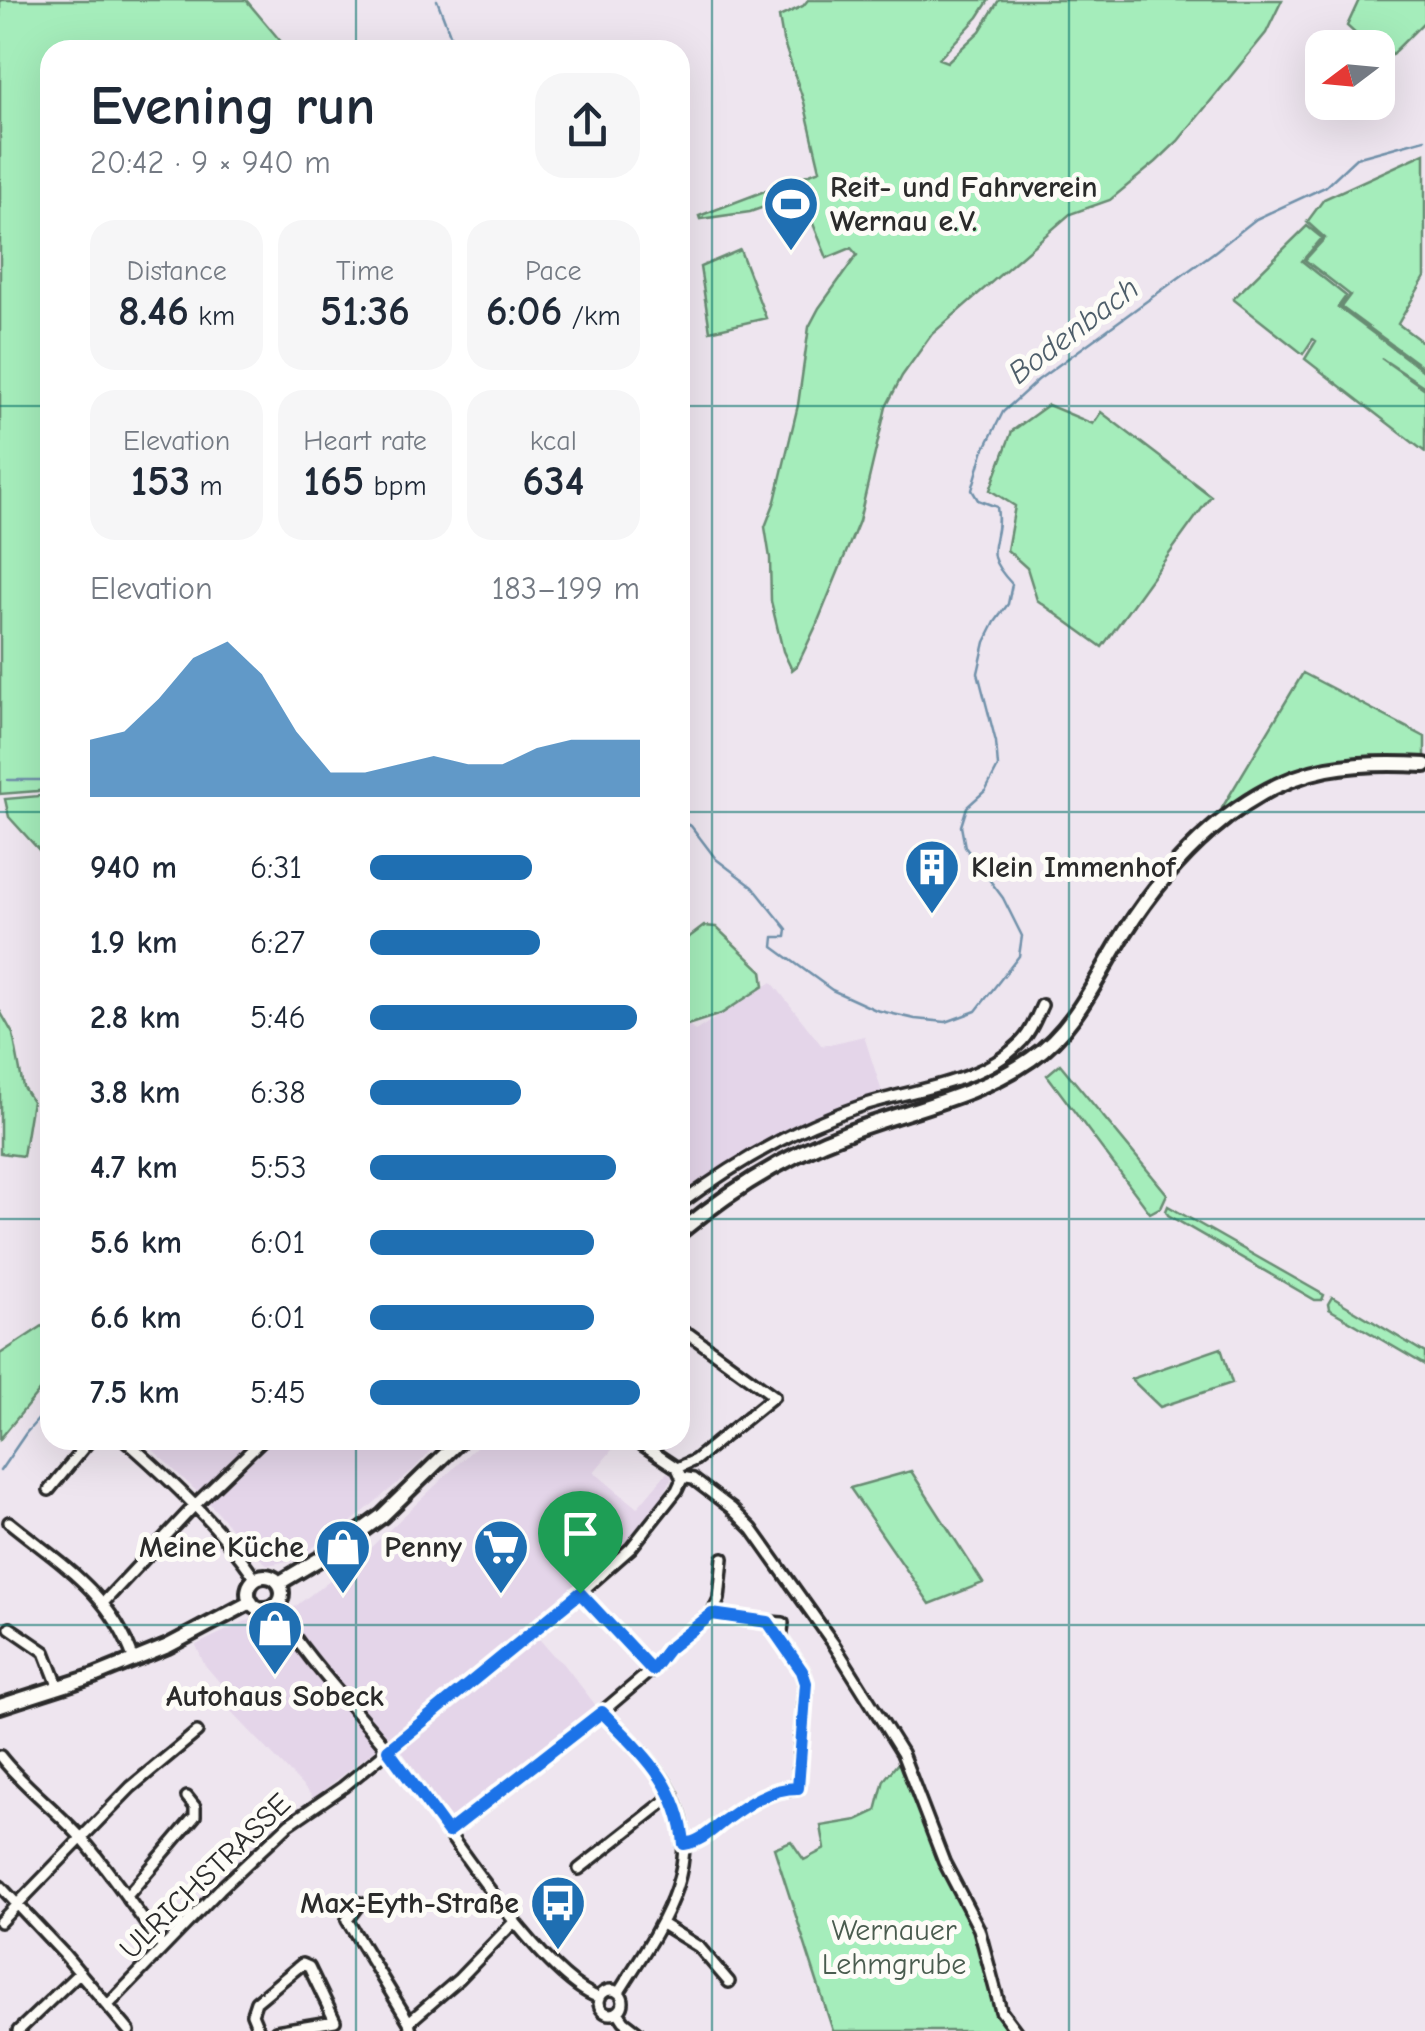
<!DOCTYPE html>
<html lang="en">
<head>
<meta charset="utf-8">
<style>
	body { margin:0; font-family:"Comic Neue",sans-serif; background:#f6f6f7; color:#1f2937; height:100vh; display:flex; flex-direction:column; font-size:38px; white-space:nowrap }
	* { box-sizing:border-box; margin:0 }
	p { font-size:32px; color:#747a83 }
	.icon { flex:none; width:55px; height:55px; fill:none; stroke:currentColor; stroke-width:2; stroke-linecap:round; stroke-linejoin:round }
	.map { position:relative; flex:1; overflow:hidden }
	.details { position:absolute; left:40px; top:40px; width:650px; height:1410px; display:flex; flex-direction:column; background:#fff; border-radius:30px; box-shadow:0 10px 40px #0002 }
	.details>* { flex:none }
	.needle { width:65px; rotate:254deg }
	.buttons { position:absolute; left:1305px; top:30px; display:grid; gap:20px }
	.buttons a { display:grid; place-items:center; width:90px; height:90px; border-radius:20px; background:#fff; box-shadow:0 10px 40px #0002; font-size:50px }
	.pin { position:absolute; display:grid; place-items:center; width:85px; height:85px; color:#fff; margin:-102px -42px; border-radius:50% 50% 50% 0; rotate:-45deg; box-shadow:0 0 10px #0007 }
	.pin .icon { rotate:45deg }
	.round { display:grid; place-items:center; flex:none; width:105px; height:105px; border-radius:30px; background:#f6f6f7 }
	.summary { display:flex; align-items:center; justify-content:space-between; height:170px; padding:0 50px }
	h1 { font-size:55px; font-weight:700; line-height:75px }
	.metrics { display:grid; grid-template-columns:repeat(3,1fr); gap:15px; height:170px; padding:10px 50px }
	.metrics div { display:grid; align-content:center; border-radius:25px; background:#f6f6f7; text-align:center }
	.metrics b { font-size:42px; font-weight:700 }
	.metrics small { font-size:28px; font-weight:400 }
	.metrics p { font-size:28px }
	.chart { height:280px; padding:20px 50px }
	.chart p { display:flex; justify-content:space-between }
	.chart svg { width:100%; height:180px; margin-top:10px; fill:#1f6fb2; opacity:.7 }
	ul { padding:0 50px; list-style:none; font-size:32px }
	li { display:grid; grid-template-columns:160px 120px 1fr; align-items:center; height:75px }
	li i { height:25px; border-radius:12px; background:#1f6fb2 }
	.map>svg:first-child { display:block }
</style>
</head>
<body>
<div class="map">
<svg width="1425" height="2031" viewBox="0 0 1425 2031">
	<rect width="100%" height="100%" fill="#eee5ef"/>
	<filter id="ink" filterUnits="userSpaceOnUse"><feTurbulence type="fractalNoise" baseFrequency=".01" numOctaves="2"/><feDisplacementMap in="SourceGraphic" scale="20" xChannelSelector="R" yChannelSelector="G"/><feConvolveMatrix kernelMatrix="1 2 1 2 8 2 1 2 1" color-interpolation-filters="sRGB"/></filter>
	<g filter="url(#ink)">
		<path fill="#e4d5e9" d="M772,982L822,1046L864,1036L883,1095L836,1113L680,1200V1016L695,1031Z
			M155,1440H440L414,1469L348,1525L293,1560L268,1565L255,1555L210,1504L149,1446Z
			M483,1440H620L594,1472L637,1508L667,1472L673,1476L662,1498L647,1518L614,1555L529,1627L553,1655L563,1663L597,1707L453,1824L387,1740L314,1798L225,1705L233,1698L204,1664L196,1645L246,1621L261,1619L268,1623L292,1609L365,1553Z"/>
		<path fill="#a5edbb" stroke="#688c73" stroke-width="2.5" d="M0,0H246L283,44L285,50H50V790L0,794Z
			M808,0H989L978,17L939,59L947,62L980,31L999,0H1282L1266,33L1178,141L1156,162L1110,200L1070,214L932,334L902,376L886,407L859,521L816,626L797,666L792,670L783,651L771,601L770,558L765,527L775,501L798,405L809,327L819,308L857,255L851,248L827,258L801,194L750,212L700,219L699,216L820,170L804,102L783,40L779,17L803,6Z
			M1359,0H1425V21L1385,61L1378,54V48L1370,47L1347,26Z
			M1425,153V277L1398,324L1425,344V369L1341,307L1350,295L1305,260L1325,238L1307,222L1324,199Z
			M1307,226L1322,238L1302,261L1346,296L1338,307L1425,372V387L1381,358L1425,389V452L1305,359L1316,341L1313,339L1303,354L1233,299Z
			M740,250L766,318L710,331L700,267Z
			M1048,405L1093,424L1101,412L1211,496L1102,647L1037,600L1027,568L1007,550L1015,506L990,490L1012,431Z
			M1303,673L1425,737V759C1385,761 1339,756 1301,770C1274,780 1250,797 1226,811L1222,808Z
			M50,795V839L40,851L9,817L5,799Z
			M704,926L716,927L762,971L764,986L721,1014L687,1025L680,1018V944Z
			M0,1011L13,1034L23,1087L32,1101L23,1156L0,1153Z
			M1060,1064L1167,1194L1161,1207L1150,1213L1047,1075Z
			M1168,1206L1324,1295L1322,1300H1315L1168,1215L1166,1211Z
			M1332,1297L1425,1353V1365L1329,1309L1328,1304Z
			M50,1321V1378L0,1439V1354Z
			M1221,1348L1232,1383L1160,1407L1131,1379Z
			M911,1471L983,1583L930,1604L850,1488Z
			M899,1762L915,1800L977,1929L1000,2011L1014,2031H833L774,1848L791,1841L804,1860L825,1849L821,1826L857,1820L876,1811L884,1780Z"/>
		<g fill="none" stroke-linecap="round" stroke-linejoin="round">
			<path stroke="#7191aa" stroke-width="2.5" d="M437,0L450,34
				M8,780H50
				M680,822L691,826L716,859L753,887L787,929L786,937H774L773,947L832,990L876,1010L915,1019L946,1022L976,1011L1019,956L1022,936L1003,898L965,847L961,826L967,807L986,790L998,767L996,742L978,673L985,642L995,622L1008,604L1012,584C977,547 1003,547 997,507L978,500L972,490L983,452L1003,412L1038,380L1213,253L1256,219L1325,187L1356,158L1425,139
				M0,1471L26,1433L50,1406"/>
			<g stroke="#2b2b2b" stroke-width="16">
				<path id="street" d="M680,1204C722,1173 765,1146 812,1125C835,1115 860,1105 885,1099C930,1087 984,1079 1019,1044C1030,1034 1036,1018 1042,1005
					M125,1440C173,1482 220,1527 256,1579
					M635,1440L677,1468
					M677,1468L695,1460L774,1396L689,1334
					M681,1477L693,1479L731,1508L752,1529L833,1643L902,1753L944,1862L979,1929L1001,2011L1016,2031
					M49,1490L90,1440
					M9,1522C62,1565 110,1592 134,1660
					M580,1593L652,1670
					M104,1602L195,1505L262,1440
					M275,1607C307,1661 354,1707 393,1756C436,1810 540,1980 600,1998
					M712,1614L719,1599L723,1558
					M768,1622L783,1623L781,1640
					M10,1628L45,1652L59,1688
					M602,1712C626,1737 656,1762 672,1794C708,1866 655,1934 619,1992
					M0,1756C24,1787 57,1810 83,1840C112,1874 137,1911 163,1948
					M449,1832L602,1712L656,1666L668,1649L712,1614L768,1622L803,1671L806,1683L797,1788C770,1789 747,1804 725,1820C710,1831 702,1842 683,1844
					M579,1869L673,1795
					M0,1886L64,1954L129,2031
					M127,1896L195,1816V1807L187,1797
					M360,1903L347,1920L409,2022
					M0,1922L131,1787L197,1732
					M662,1924L699,1947L729,1982
					M599 2002a12 12 0 1 1 24 0a12 12 0 1 1-24 0Z
					M108,2005L220,1889L289,1824L343,1787L580,1593L631,1548L677,1490L682,1479L677,1468
					M618,2012L624,2021L637,2031
					M18,2031L80,1972
					M259,2031L252,2014L256,2002L302,1964L309,1967L335,2021L276,2031
					M411,2031L409,2022L459,1979L515,1921"/>
			</g>
			<g stroke="#2b2b2b" stroke-width="20">
				<path id="secondary" d="M680,1232C731,1190 786,1155 849,1132C909,1109 977,1097 1031,1059C1076,1028 1097,977 1125,932C1170,861 1241,786 1327,769C1359,763 1392,763 1425,765
					M248 1593a17 17 0 1 1 34 0a17 17 0 1 1-34 0Z
					M279,1583L333,1551L382,1516L460,1440
					M0,1706L94,1676L168,1646L251,1602"/>
			</g>
			<use href="#street" stroke="#fdfcf7" stroke-width="9"/>
			<use href="#secondary" stroke="#fdfcf7" stroke-width="12"/>
		</g>
	</g>
	<g fill="none" stroke-linecap="round" stroke-linejoin="round" filter="url(#ink)">
		<g stroke="#fff" stroke-width="20">
			<path id="route" d="M580,1593L652,1670L668,1649L712,1614L768,1622L802,1671L806,1683L798,1788C770,1788 747,1804 725,1820C711,1831 701,1842 684,1844C679,1784 641,1752 602,1712L448,1832L388,1750Z"/>
		</g>
		<use href="#route" stroke="#1a73e8" stroke-width="12"/>
	</g>
	<path fill="none" stroke="#0f766e" stroke-width="2.5" stroke-opacity="0.55" d="M356,0V50M712,0V2031M1069,0V2031M0,406H50M680,406H1425M0,812H50M680,812H1425M0,1219H50M680,1219H1425M356,1440V2031M0,1625H1425"/>
	<defs>
		<g id="stadium-pin" transform="scale(2.875)"><path d="M0 17L-7.5 6A9.5 9.5 0 1 1 7.5 6Z" fill="#1f6fb2" stroke="#fdfcf7"/><path d="M0-5a6.5 5 0 1 0 0 10a6.5 5 0 1 0 0-10ZM-3.5-1.8h7v3.6h-7Z" fill="#fff"/></g>
		<g id="building-pin" transform="scale(2.875)"><path d="M0 17L-7.5 6A9.5 9.5 0 1 1 7.5 6Z" fill="#1f6fb2" stroke="#fdfcf7"/><path d="M-4-6H4V6H1V3H-1V6H-4ZM-2.5-4.3h1.7v1.8h-1.7ZM.8-4.3h1.7v1.8H.8ZM-2.5-1h1.7V.8h-1.7ZM.8-1h1.7V.8H.8Z" fill="#fff"/></g>
		<g id="shop-pin" transform="scale(2.875)"><path d="M0 17L-7.5 6A9.5 9.5 0 1 1 7.5 6Z" fill="#1f6fb2" stroke="#fdfcf7"/><path d="M-5-2.5h2.3a2.7 3.5 0 0 1 5.4 0H5L5.5 6h-11ZM-1.5-2.5h3a1.5 2.3 0 0 0-3 0Z" fill="#fff"/></g>
		<g id="supermarket-pin" transform="scale(2.875)"><path d="M0 17L-7.5 6A9.5 9.5 0 1 1 7.5 6Z" fill="#1f6fb2" stroke="#fdfcf7"/><path d="M-6-5.5h2.5l.6 2H6L4.5 2H-2.5L-4.4-4H-6ZM-1.5 3.2a1.3 1.3 0 1 0 .1 0ZM3 3.2a1.3 1.3 0 1 0 .1 0Z" fill="#fff"/></g>
		<g id="bus-pin" transform="scale(2.875)"><path d="M0 17L-7.5 6A9.5 9.5 0 1 1 7.5 6Z" fill="#1f6fb2" stroke="#fdfcf7"/><path d="M-5-6H5V4H4V6H2V4H-2V6H-4V4H-5ZM-3.5-4V0h7V-4ZM-3.5 1.2v1.5H-2V1.2ZM2 1.2v1.5H3.5V1.2Z" fill="#fff"/></g>
	</defs>
	<g fill-rule="evenodd">
		<use href="#stadium-pin" x="791" y="204"/>
		<use href="#building-pin" x="932" y="867"/>
		<use href="#shop-pin" x="343" y="1547"/>
		<use href="#supermarket-pin" x="501" y="1547"/>
		<use href="#shop-pin" x="275" y="1628"/>
		<use href="#bus-pin" x="558" y="1903"/>
	</g>
	<g text-anchor="middle" stroke-width="10" stroke-linejoin="round" paint-order="stroke">
		<g font-size="30" font-weight="bold" fill="#2b2b2b" stroke="#fdfcf7" text-anchor="end">
			<text x="830" y="197" text-anchor="start">Reit- und Fahrverein<tspan x="830" dy="34">Wernau e.V.</tspan></text>
			<text x="971" y="877" text-anchor="start">Klein Immenhof</text>
			<text x="304" y="1557">Meine Küche</text>
			<text x="462" y="1557">Penny</text>
			<text x="275" y="1706" text-anchor="middle">Autohaus Sobeck</text>
			<text x="519" y="1913">Max-Eyth-Straße</text>
		</g>
		<g font-size="30" fill="#2b2b2b" stroke="#fdfcf7">
			<text transform="translate(205 1876) rotate(-44)" y="10">ULRICHSTRASSE</text>
		</g>
		<g font-size="30" fill="#4a5c4f" stroke="#fdfcf7">
			<text x="894" y="1940">Wernauer<tspan x="894" dy="34">Lehmgrube</tspan></text>
		</g>
		<g font-size="32" font-style="italic" fill="#4e5e6a" stroke="#fdfcf7">
			<text transform="translate(1073 330) rotate(-37)" y="11">Bodenbach</text>
		</g>
	</g>
</svg>
<div class="buttons">
<a><svg class="needle" viewBox="-14 -14 28 28"><path d="M0-13l5 13h-10z" fill="#e53935"/><path d="M0 13l5-13h-10z" fill="#747a83"/></svg></a>
</div>
<div class="pin" style="left:580px;top:1593px;background:#1e9e55"><svg class="icon" aria-label="arrive" viewBox="0 0 24 24"><path d="M6 21V4h12l-3 4 3 4H6"/></svg></div>
<section class="details">
<div class="summary"><div><h1>Evening run</h1><p>20:42 · 9 × 940 m</p></div><a class="round"><svg class="icon" aria-label="share" viewBox="0 0 24 24"><path d="M12 15V3M7 8l5-5 5 5M5 13v7h14v-7"/></svg></a></div>
<div class="metrics">
<div><p>Distance</p><b>8.46<small> km</small></b></div>
<div><p>Time</p><b>51:36</b></div>
<div><p>Pace</p><b>6:06<small> /km</small></b></div>
</div>
<div class="metrics">
<div><p>Elevation</p><b>153<small> m</small></b></div>
<div><p>Heart rate</p><b>165<small> bpm</small></b></div>
<div><p>kcal</p><b>634</b></div>
</div>
<div class="chart"><p><span>Elevation</span>183–199 m</p>
<svg viewBox="0 0 160 44" preserveAspectRatio="none"><path d="M0 44V30L10 28L20 20L30 10L40 6L50 14L60 28L70 38L80 38L90 36L100 34L110 36L120 36L130 32L140 30L150 30L160 30V44z"/></svg>
</div>
<ul>
<li><b>940 m</b>6:31<i style="width:60%"></i></li>
<li><b>1.9 km</b>6:27<i style="width:63%"></i></li>
<li><b>2.8 km</b>5:46<i style="width:99%"></i></li>
<li><b>3.8 km</b>6:38<i style="width:56%"></i></li>
<li><b>4.7 km</b>5:53<i style="width:91%"></i></li>
<li><b>5.6 km</b>6:01<i style="width:83%"></i></li>
<li><b>6.6 km</b>6:01<i style="width:83%"></i></li>
<li><b>7.5 km</b>5:45<i style="width:100%"></i></li>
</ul>
</section>
</div>
</body>
</html>
